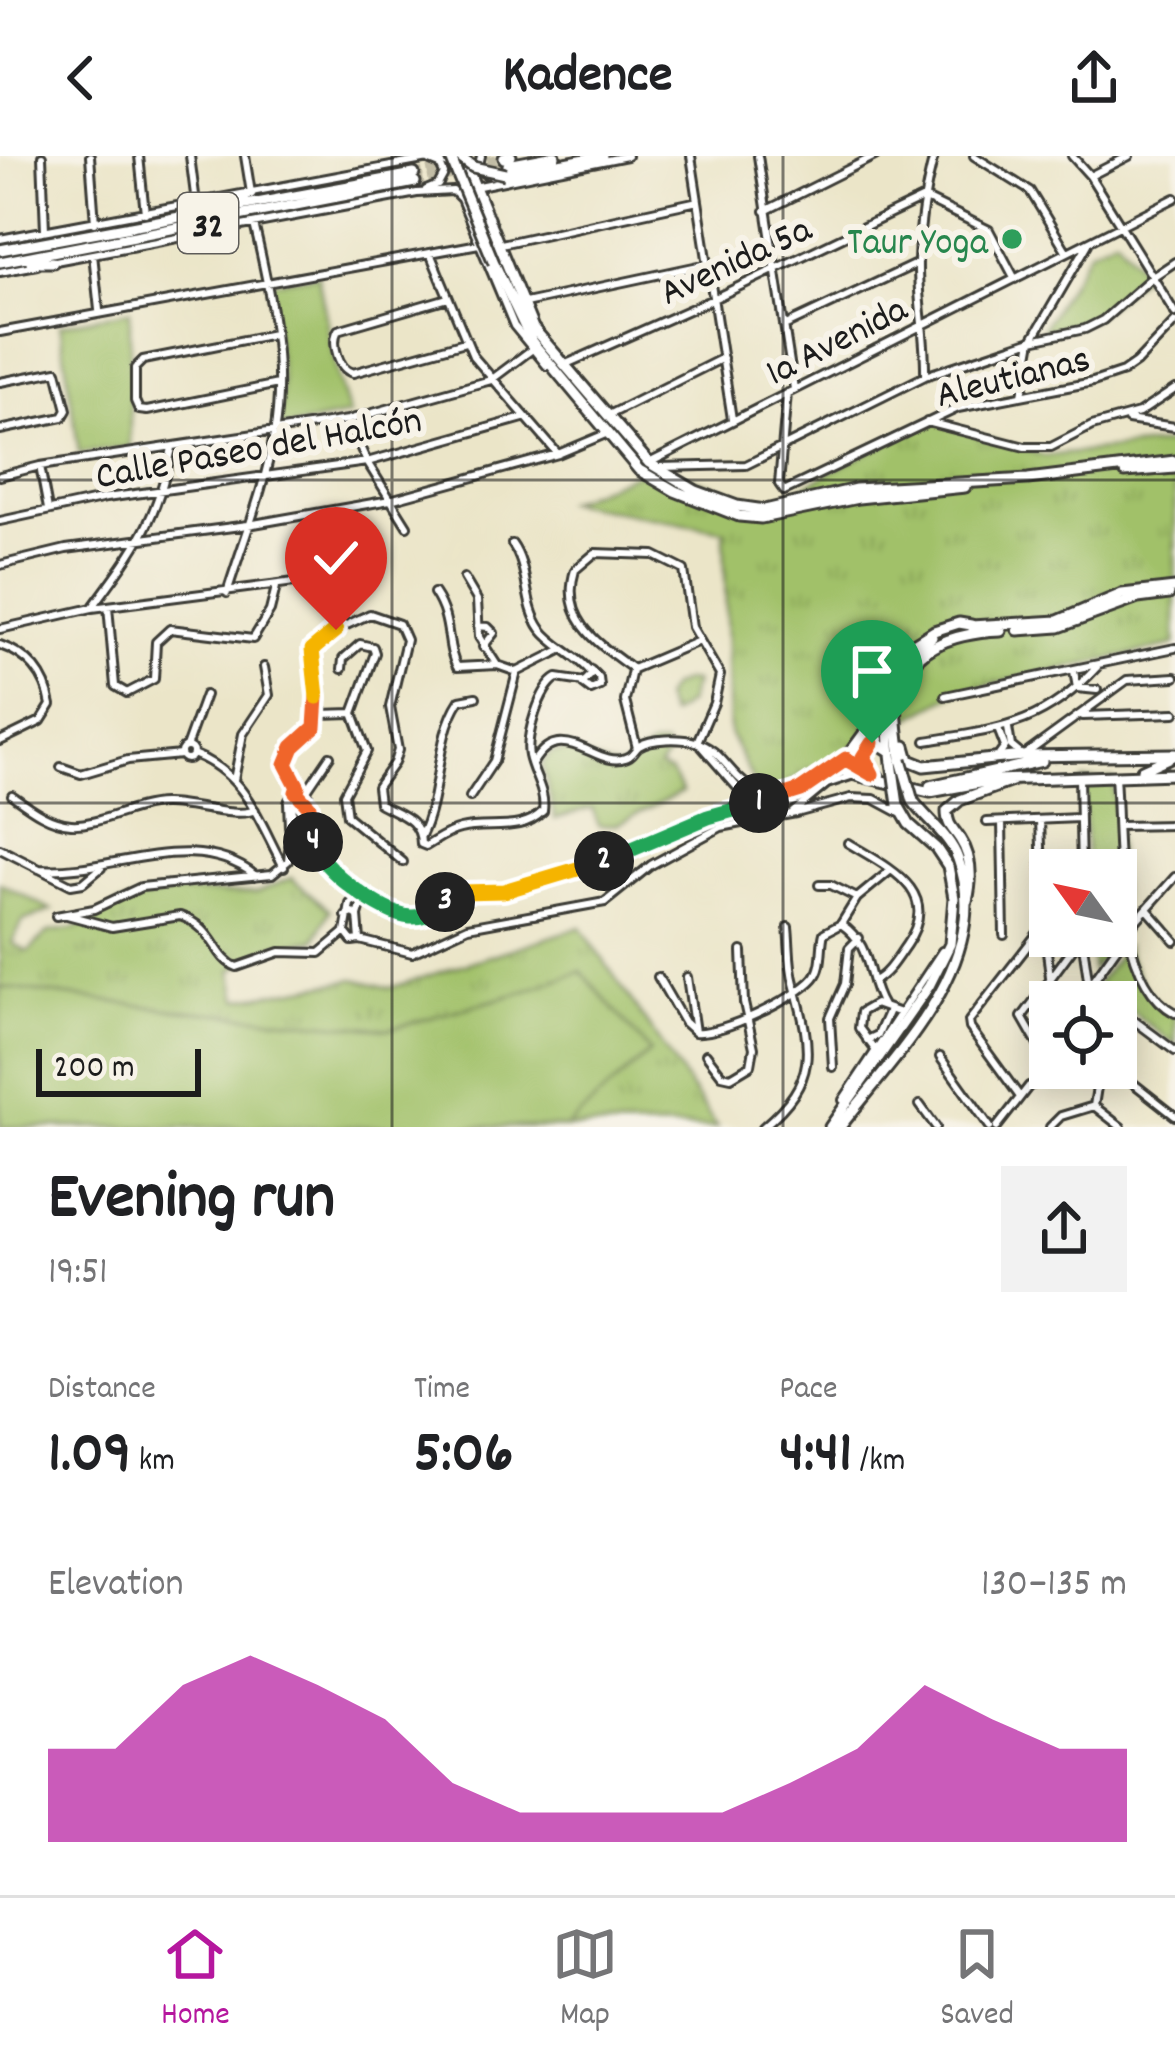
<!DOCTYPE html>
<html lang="en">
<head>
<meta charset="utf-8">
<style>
	body { margin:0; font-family:Dekko,sans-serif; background:#f2f2f2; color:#202124; height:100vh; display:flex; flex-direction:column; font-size:45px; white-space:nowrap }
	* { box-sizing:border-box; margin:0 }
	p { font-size:39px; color:#757577 }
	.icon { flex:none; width:66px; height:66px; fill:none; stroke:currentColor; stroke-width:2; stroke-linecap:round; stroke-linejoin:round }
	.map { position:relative; height:971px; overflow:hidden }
	.drawer { display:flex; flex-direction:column; background:#fff; flex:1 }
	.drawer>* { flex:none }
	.needle { width:78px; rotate:303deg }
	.tools { position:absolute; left:1029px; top:693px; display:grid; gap:24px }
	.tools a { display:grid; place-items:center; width:108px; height:108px; border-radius:0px; background:#fff; box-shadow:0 6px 30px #0003; font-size:60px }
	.scale { position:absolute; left:36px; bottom:30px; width:165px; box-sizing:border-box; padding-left:12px; border:6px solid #1c1c1c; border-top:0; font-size:33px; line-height:42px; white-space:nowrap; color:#1c1c1c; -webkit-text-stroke:9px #f7f3e8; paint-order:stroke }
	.pin { position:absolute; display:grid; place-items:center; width:102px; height:102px; color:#fff; margin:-123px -51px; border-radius:50% 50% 50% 0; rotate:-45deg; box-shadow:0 0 12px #0007 }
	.pin .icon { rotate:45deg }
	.km { position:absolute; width:60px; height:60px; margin:-30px; border-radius:50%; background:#222; color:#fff; font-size:33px; line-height:60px; text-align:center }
	.round { display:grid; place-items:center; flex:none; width:126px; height:126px; border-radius:0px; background:#f2f2f2 }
	.overview { display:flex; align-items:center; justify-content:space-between; height:204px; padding:0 48px }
	h1 { font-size:66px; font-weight:700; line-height:90px }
	.figures { display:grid; grid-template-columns:repeat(3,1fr); gap:18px; height:204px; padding:12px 48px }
	.figures div { display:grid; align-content:center }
	.figures b { font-size:60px; font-weight:700 }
	.figures small { font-size:33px; font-weight:400 }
	.figures p { font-size:33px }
	.chart { height:336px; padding:24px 48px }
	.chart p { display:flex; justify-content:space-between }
	.chart svg { width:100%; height:216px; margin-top:12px; fill:#b5179e; opacity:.7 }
	header { display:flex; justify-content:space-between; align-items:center; height:156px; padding:0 48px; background:#fff; font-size:54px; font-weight:700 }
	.dock { display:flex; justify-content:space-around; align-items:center; height:168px; border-top:3px solid #e0e0e0; background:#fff; font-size:33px; color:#757577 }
	.dock a { display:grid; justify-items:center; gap:6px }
	.dock .on { color:#b5179e }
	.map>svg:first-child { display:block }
</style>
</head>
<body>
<header><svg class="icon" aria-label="back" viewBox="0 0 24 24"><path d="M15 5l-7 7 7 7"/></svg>Kadence<svg class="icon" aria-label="share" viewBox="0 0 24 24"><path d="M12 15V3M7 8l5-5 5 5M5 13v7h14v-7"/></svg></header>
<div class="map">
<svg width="1175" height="971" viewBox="0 0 1175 971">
	<defs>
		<pattern id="grass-tufts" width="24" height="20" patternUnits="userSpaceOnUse" patternTransform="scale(3)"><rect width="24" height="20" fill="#a1c169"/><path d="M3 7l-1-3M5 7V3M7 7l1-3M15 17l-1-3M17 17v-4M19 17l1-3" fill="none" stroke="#8aa55a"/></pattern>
	</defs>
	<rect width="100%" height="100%" fill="#f7f3e8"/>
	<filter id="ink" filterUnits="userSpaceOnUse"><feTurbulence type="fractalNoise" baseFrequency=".00833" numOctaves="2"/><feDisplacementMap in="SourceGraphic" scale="24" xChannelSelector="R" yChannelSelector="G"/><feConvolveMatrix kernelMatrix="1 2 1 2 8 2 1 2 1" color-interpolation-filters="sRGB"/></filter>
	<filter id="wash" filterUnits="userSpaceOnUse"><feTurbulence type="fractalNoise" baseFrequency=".004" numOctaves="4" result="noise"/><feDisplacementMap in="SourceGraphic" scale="48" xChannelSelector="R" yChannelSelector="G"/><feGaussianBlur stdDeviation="2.7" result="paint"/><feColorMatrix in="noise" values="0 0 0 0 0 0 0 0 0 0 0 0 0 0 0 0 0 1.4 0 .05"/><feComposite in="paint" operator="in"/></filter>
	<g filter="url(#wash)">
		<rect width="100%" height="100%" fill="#ebe5c8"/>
		<path fill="url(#grass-tufts)" stroke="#5e6e42" stroke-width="3" d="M930,264L1045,300L1175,287V489L960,535L761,641L729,577L724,374L566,346L653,310L770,348Z
			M685,525L694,526L688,547L670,560L663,543L671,531Z
			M652,590H665L668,599L659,611L671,617L682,636L617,668L599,670L592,652L555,663L542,608L551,597C584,587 602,620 628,608C636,604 644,595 652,590Z
			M291,722L330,754L315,784L273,790L232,814L238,843L355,823L390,832L581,771L717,971H0V727L52,754L23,765L12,787L28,796L49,776L76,772L119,749L169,737H256Z"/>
		<path fill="#a1c169" stroke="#5e6e42" stroke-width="3" d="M1116,81L1145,117L1091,164L1041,175L1090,93Z
			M318,119L338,224L349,259L280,273L282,226L269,130L272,126Z
			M130,154V291L79,297L60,169Z
			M1113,623L1123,775L1092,814L1091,780H1116V714H1087L1083,624Z
			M1126,790C1135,821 1148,843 1175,861V889L1096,828Z
			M581,815L650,896L566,971H0V831L167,853L389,873L520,837Z"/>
	</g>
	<g filter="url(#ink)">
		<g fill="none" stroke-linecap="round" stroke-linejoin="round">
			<path stroke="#c2bda6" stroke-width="9" stroke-dasharray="9 4.5" stroke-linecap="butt" d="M474,7L504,2
				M414,18L457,10
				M415,26L508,9"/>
			<g stroke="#3b3a36" stroke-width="12">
				<path id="minor" d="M42,0L45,74
					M90,0L95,67
					M139,0L145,57
					M190,0L196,47
					M245,0L251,37
					M481,0L479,9L483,17L501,23
					M691,0L732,263
					M758,0L794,233
					M974,0L1030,35L1067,96
					M1072,0L1090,20L1175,157
					M1090,20L1129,0
					M474,31L627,0
					M426,34L438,29L444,18L440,9L430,5
					M924,42L989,74L1015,123
					M765,55L875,0
					M0,83L434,2
					M501,88L698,45
					M430,97L473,200L558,298
					M93,98L99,154
					M50,106L417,37L453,35L461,43L514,170L547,210
					M0,116L37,109
					M448,142L338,174C331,187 338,213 353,217L465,186
					M525,147L708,108
					M784,170L916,108
					M0,176L479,88
					M274,178L143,204L135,212V245L139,254L147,255L278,228
					M564,209L713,143L924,42
					M925,220C926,181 917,144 918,105C919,70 925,34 934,0
					M0,226L57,215L67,254L63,261L0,274
					M787,237L779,328L784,335L958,252L1093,226L1123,216L1136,207L1175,166
					M1022,239L1032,184L1088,88
					M609,259L723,202
					M348,264L367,306L407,370
					M1128,264L1175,271
					M927,266L1025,291H1051L1092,270L1139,257L1175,233
					M649,307L1175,42
					M40,310L48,353
					M659,311L746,309L925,220L1032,184L1085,173L1103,164L1151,122L1175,106
					M0,320L40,310L348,264L491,224L531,194
					M0,365L106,342L367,306L523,262
					M0,409L66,393L248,369L390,344L558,298L608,277
					M464,422L477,444L479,481L497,509
					M227,437C243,385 265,332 274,278C286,209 270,135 254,68
					M434,437C453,465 445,490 457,511L497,509L517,516L561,494
					M108,450L115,530L127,537L154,523L156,486L170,473L253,483L270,455L276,431
					M92,452C136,392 156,367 172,292
					M478,470L488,471L494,477L483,491
					M0,473L92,452L318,423
					M0,489C29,499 46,519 51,549L41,565L0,585
					M342,513L343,503L360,488L373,491L375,497L353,557L367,595L344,638L347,660L403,706
					M633,513C597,487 560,463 575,414L595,397L654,399L684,414L692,471L720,519L714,547L697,586
					M633,513L699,485
					M632,514L625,545L637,592
					M1074,515L1077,532L1097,534
					M583,528L591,534L600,530L599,522L591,514
					M945,540L1175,492
					M320,558L353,557
					M1083,560L1175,557
					M1008,572L1011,590L1023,600L1127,524L1175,521
					M926,585C1000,573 1043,570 1097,511
					M701,590L764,662
					M181 597a6 6 0 1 1 12 0a6 6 0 1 1-12 0Z
					M186,591L205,539
					M193,598C247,619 259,666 284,711
					M997,602L1005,591L998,573
					M533,607C561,559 597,613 625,602C633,600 633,595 639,590C651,582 681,582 695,586C730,595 729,634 778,640
					M61,611L81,618L128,604L181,599
					M1115,620C1120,684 1112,824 1175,857
					M1079,621L1081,714
					M234,624L243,578L269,539L264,511
					M298,631L308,638L314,687L321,706L370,741L396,756L415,761L432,757L461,736L504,735L617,701L708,661L801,634L841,609
					M307,634L330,600
					M12,639C30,652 48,666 71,668C99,670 130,649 163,648C188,647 238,663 255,654
					M470,641L494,605L517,516
					M309,650L296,636L298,631L286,608L293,591L318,564L312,494L336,474L370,458L399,468L406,484L390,551L398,594L394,607L377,631L379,647C397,658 421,662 421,688L426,690C438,683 447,676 460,673C488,666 521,678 543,655C546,635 533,619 529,600C525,581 540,531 557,522L584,526L592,518C581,501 554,491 541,473C523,448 530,413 512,388
					M793,656L827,628L851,620
					M1040,664L1044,769L1050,821
					M987,666L1079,662
					M1002,666L1004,779
					M1119,670L1175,669
					M289,671L288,646L295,634
					M421,680C442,637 434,583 460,544L476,541
					M848,687C887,711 944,735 906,789C896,803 888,818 874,825
					M0,693L71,729L83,727L101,712
					M39,713C110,719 193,670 256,720
					M819,729H831L857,742
					M1147,753L1175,785
					M67,759L112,771L180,760C216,772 213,802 237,811L280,796L320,797L345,776
					M56,760L94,753L141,731L272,718L288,705L293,650L301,642
					M358,760L362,747L370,741
					M841,768C874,790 865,821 883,850
					M841,768L857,742L891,714
					M345,776L352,785L360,784L358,760L353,757L346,760
					M345,776L350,748L362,736
					M1082,782L1089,830L1110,846
					M360,784L412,797L468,771L605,746L651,709L721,671L796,657L851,642L874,643L900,657
					M658,821L684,866L695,876
					M687,821L695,876
					M1078,846L1135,766L1175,721
					M1116,851L1175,895
					M695,876C721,879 797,842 814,822C824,810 820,791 824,777L841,768
					M867,884L878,879L889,854
					M876,895L859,872L861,856L875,848L900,857
					M706,898L722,919L731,921L751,909L754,892L744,847L742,795
					M940,901L990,971
					M1050,910L1022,861L1082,780
					M833,911L830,862L845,828L849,792L859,782
					M1100,912L1094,950L1121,971
					M1114,912L1175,960
					M1020,941L970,872L969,865L1044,769
					M843,944L942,795
					M920,949L936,971
					M763,971C820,923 811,893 794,827C789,810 790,789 788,771
					M997,971L1029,930L1081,912
					M1050,971L1061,960L1094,950"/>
			</g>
			<g stroke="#3b3a36" stroke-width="15">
				<path id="major" d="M436,2L454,10
					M504,2L511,0
					M464,4L533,172L649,307L696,335L737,350L765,354L856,333L1028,323L1175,305
					M508,9L555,0
					M505,18L602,0
					M230,49L251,37
					M0,94L414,18
					M0,106L415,26
					M31,106H53
					M494,107L532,186L639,314L675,335L739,360L761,362L858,342L965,331
					M1125,316L1175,312
					M971,469L959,467L934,475L907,492L887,520L871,568L841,609L847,617L930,636L995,624L1175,618
					M971,470L1058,465L1122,438L1175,432
					M1018,474L1059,471L1138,442L1169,438
					M905,590L909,604L924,610L1023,600L1175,598
					M846,603L861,615L878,620
					M901,604C900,586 895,566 897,548C903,491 953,477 1001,475
					M892,606C885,556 887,512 932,481
					M1142,614L1175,599
					M872,618L863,601L868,588L876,586L890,595
					M930,630L1042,605
					M967,745C972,724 972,701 960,683C952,671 947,669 947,655L960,644L1012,625
					M830,971L929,830L950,788L954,742L948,710L936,692L909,668L898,649
					M840,971C896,898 995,804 958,703C950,680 927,664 913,645"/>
			</g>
			<use href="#minor" stroke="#fff" stroke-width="6"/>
			<use href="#major" stroke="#fff" stroke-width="9"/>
			<g stroke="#3b3a36" stroke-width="15" stroke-linecap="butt">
				<path id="major-bridge" d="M450,0L494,107
					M458,0L473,11L505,18
					M901,604L913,645
					M892,606L898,649"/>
			</g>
			<use href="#major-bridge" stroke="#fff" stroke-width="9"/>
		</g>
	</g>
	<g fill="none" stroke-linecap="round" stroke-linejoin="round" filter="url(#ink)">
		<g stroke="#fff" stroke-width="24">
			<path id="split-1" d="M759,647L801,634L846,603L872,618L863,601L872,587"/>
		</g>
		<g stroke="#fff" stroke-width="24">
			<path id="split-2" d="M604,705L708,661L759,647"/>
		</g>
		<g stroke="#fff" stroke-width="24">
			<path id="split-3" d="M445,746L461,736L504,735L604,705"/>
		</g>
		<g stroke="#fff" stroke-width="24">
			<path id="split-4" d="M313,686C319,712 383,759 410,761C424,762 436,755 445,746"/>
		</g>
		<g stroke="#fff" stroke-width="24">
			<path id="split-5" d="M313,686L309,650L296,636L298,631L286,608L293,591L315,571L317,541"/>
		</g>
		<g stroke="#fff" stroke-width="24">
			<path id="split-6" d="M317,541L312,494L336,474"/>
		</g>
		<use href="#split-1" stroke="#f0652b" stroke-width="15"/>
		<use href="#split-2" stroke="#22a559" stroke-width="15"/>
		<use href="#split-3" stroke="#f5b400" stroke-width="15"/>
		<use href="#split-4" stroke="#22a559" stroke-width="15"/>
		<use href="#split-5" stroke="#f0652b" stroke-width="15"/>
		<use href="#split-6" stroke="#f5b400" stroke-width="15"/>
	</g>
	<path fill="none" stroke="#1c1c1c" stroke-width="3" stroke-opacity="0.55" d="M392,0V971M783,0V971M0,324H1175M0,647H1175"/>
	<circle fill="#2e9e5b" stroke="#f7f3e8" stroke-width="4.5" cx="1012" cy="83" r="12"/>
	<g text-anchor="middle" stroke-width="12" stroke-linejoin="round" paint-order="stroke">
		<rect fill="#f7f3e8" stroke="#5e5c59" stroke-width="3" x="178" y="37" width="60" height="60" rx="9"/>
		<g font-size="36" font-weight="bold" fill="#1c1c1c">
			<text x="208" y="80">32</text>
		</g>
		<g font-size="39" fill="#27864d" stroke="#f7f3e8" text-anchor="end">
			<text x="988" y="97">Taur Yoga</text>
		</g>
		<g font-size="39" fill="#1c1c1c" stroke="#f7f3e8">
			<text transform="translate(734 102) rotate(-25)" y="14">Avenida 5a</text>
			<text transform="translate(835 182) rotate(-27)" y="14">1a Avenida</text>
			<text transform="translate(1012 218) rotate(-14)" y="14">Aleutianas</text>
			<text transform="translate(258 289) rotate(-10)" y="14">Calle Paseo del Halcón</text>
		</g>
	</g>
</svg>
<div class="tools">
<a><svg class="needle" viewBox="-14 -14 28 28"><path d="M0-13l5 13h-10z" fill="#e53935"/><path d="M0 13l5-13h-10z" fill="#757577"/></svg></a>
<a><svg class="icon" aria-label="locate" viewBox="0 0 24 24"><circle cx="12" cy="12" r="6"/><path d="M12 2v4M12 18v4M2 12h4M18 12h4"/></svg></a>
</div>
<div class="scale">200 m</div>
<div class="pin" style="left:872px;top:587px;background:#1e9e55"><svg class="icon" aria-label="arrive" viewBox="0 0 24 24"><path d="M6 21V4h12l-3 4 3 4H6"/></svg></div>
<div class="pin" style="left:336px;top:474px;background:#d93025"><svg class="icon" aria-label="check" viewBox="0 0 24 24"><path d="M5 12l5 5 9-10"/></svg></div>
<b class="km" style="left:759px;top:647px">1</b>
<b class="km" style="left:604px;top:705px">2</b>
<b class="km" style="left:445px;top:746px">3</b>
<b class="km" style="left:313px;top:686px">4</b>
</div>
<section class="drawer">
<div class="overview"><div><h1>Evening run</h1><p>19:51</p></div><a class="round"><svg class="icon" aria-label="share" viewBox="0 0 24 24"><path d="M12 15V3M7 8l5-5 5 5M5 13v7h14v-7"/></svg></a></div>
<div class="figures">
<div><p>Distance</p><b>1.09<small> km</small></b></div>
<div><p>Time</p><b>5:06</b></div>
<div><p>Pace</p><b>4:41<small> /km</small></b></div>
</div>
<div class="chart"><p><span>Elevation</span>130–135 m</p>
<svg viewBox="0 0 160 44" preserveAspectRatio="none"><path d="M0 44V25L10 25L20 12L30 6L40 12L50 19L60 32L70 38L80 38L90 38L100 38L110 32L120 25L130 12L140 19L150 25L160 25V44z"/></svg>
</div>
</section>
<nav class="dock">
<a class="on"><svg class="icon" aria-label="home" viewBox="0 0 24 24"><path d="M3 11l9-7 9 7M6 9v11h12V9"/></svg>Home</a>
<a><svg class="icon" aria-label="map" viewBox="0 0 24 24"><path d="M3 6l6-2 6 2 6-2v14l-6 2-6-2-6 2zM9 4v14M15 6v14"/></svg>Map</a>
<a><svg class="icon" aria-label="saved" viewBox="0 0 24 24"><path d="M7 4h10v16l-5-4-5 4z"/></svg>Saved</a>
</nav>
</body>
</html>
